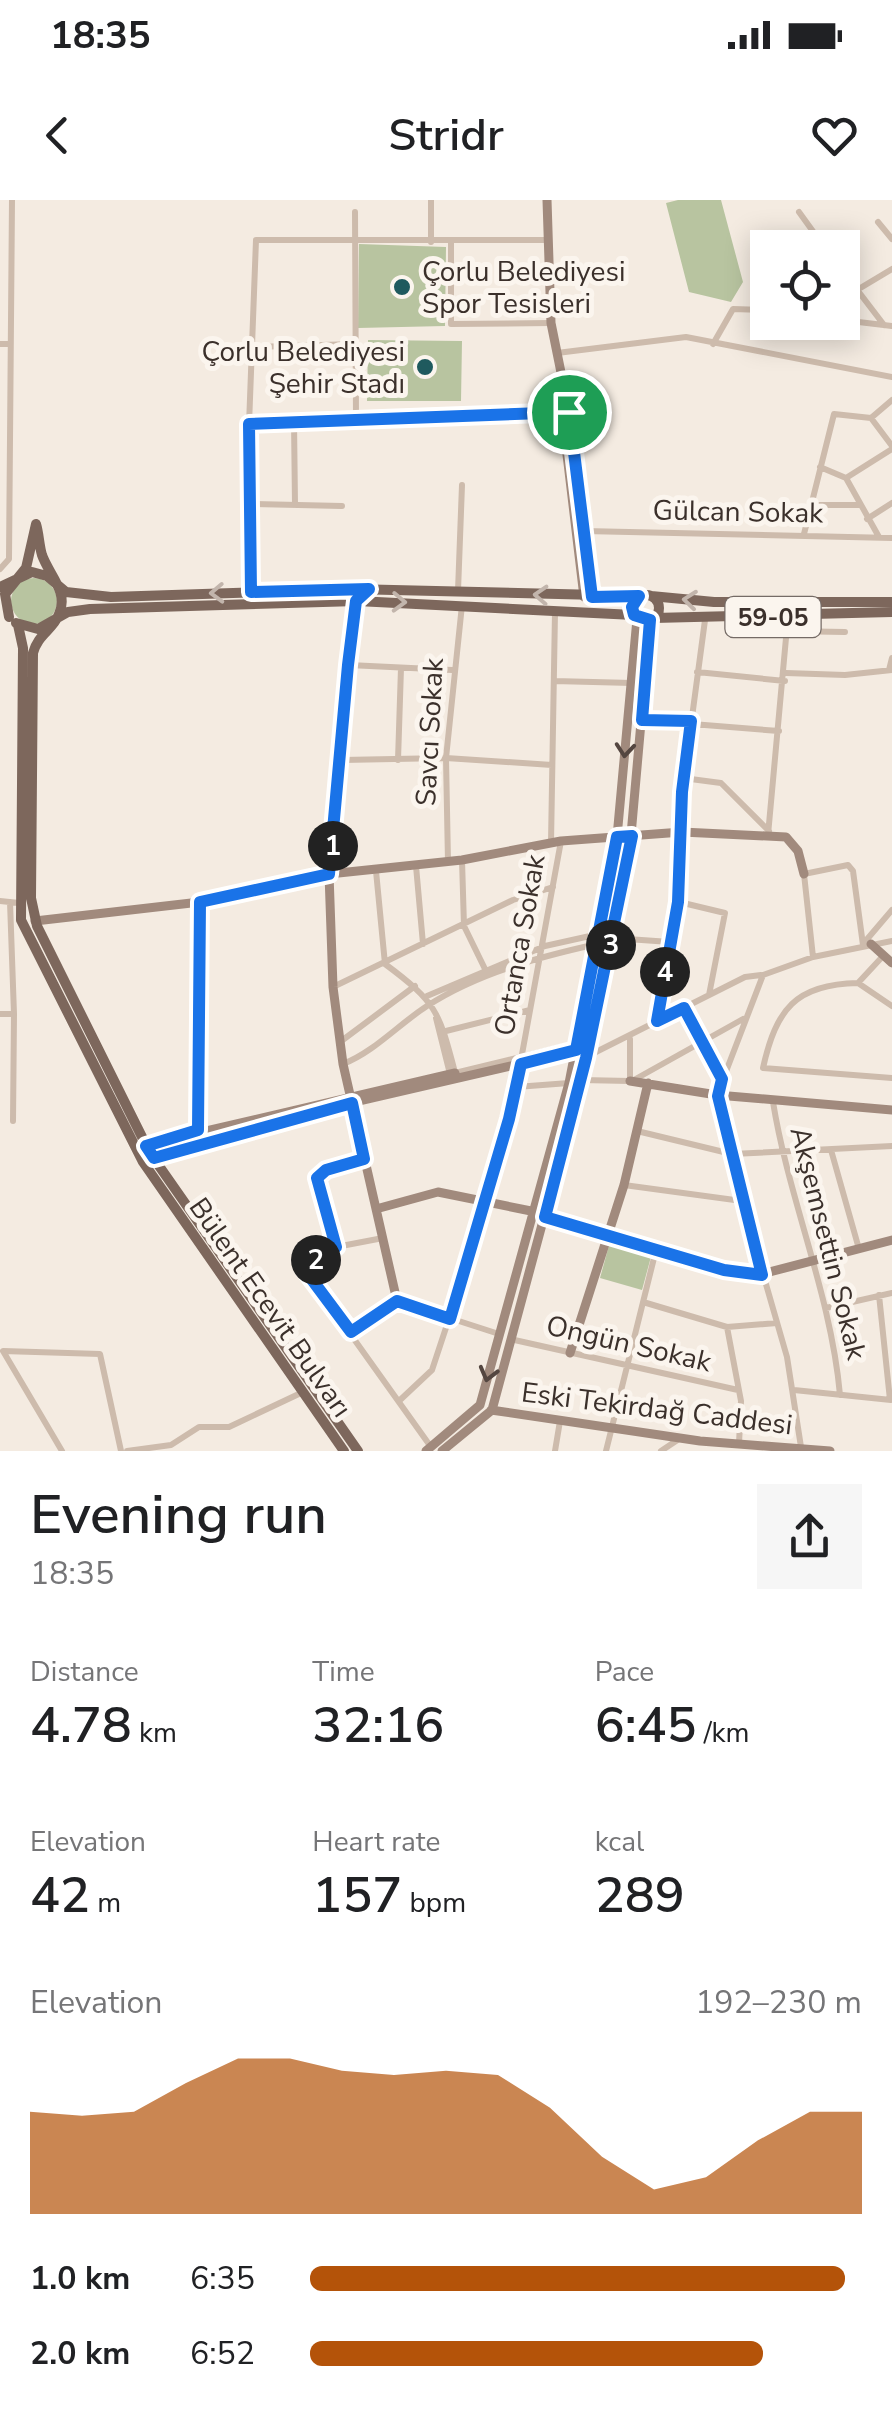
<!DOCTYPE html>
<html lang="en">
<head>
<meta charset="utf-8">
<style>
	body { margin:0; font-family:"Nunito Sans",sans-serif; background:#f6f6f6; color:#202124; height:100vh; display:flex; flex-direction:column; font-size:38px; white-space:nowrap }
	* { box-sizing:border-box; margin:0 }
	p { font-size:32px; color:#757577 }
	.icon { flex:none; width:55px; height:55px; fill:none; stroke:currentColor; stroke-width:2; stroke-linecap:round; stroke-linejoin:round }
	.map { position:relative; height:1251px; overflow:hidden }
	.sheet { display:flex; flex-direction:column; background:#fff; flex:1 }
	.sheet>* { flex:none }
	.controls { position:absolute; left:750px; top:30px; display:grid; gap:20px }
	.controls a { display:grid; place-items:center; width:110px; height:110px; border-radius:0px; background:#fff; box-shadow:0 5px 25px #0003; font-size:50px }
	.pin { position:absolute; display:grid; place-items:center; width:85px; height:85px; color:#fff; margin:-42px; border:5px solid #fff; border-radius:50%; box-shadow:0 2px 10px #0007 }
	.km { position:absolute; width:50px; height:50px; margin:-25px; border-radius:50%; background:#222; color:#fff; font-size:28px; line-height:50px; text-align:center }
	.round { display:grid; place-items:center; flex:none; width:105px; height:105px; border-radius:0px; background:#f6f6f6 }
	.headline { display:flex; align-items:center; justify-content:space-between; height:170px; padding:0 30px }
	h1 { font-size:55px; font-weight:600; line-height:75px }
	.figures { display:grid; grid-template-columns:repeat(3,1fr); gap:15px; height:170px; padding:10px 30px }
	.figures div { display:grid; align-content:center }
	.figures b { font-size:50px; font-weight:600 }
	.figures small { font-size:28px; font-weight:400 }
	.figures p { font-size:28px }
	.chart { height:280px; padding:20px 30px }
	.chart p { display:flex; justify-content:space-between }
	.chart svg { width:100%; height:180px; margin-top:10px; fill:#b45309; opacity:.7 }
	ul { padding:0 30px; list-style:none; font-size:32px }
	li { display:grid; grid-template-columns:160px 120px 1fr; align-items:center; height:75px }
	li i { height:25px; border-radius:12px; background:#b45309 }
	.status { display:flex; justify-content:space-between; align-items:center; height:70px; padding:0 50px; background:#fff; direction:ltr }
	.status svg { height:28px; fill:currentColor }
	header { display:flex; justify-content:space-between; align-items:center; height:130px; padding:0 30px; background:#fff; font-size:45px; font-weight:600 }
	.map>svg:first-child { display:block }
</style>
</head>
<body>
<div class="status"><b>18:35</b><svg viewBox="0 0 49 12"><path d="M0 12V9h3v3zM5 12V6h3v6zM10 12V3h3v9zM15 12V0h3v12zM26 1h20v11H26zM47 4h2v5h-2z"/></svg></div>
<header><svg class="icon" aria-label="back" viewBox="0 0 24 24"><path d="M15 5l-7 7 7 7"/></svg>Stridr<svg class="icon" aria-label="heart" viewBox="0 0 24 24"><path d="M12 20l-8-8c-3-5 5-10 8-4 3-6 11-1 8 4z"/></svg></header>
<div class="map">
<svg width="892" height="1251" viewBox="0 0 892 1251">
	<rect width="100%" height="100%" fill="#f4ebe1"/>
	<path fill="#b8c4a0" d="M678,0H721L743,82L731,102L689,92L666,3Z
		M359,44L446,47L445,126L358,128Z
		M368,140L462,141L461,201H367Z
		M11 401a23 23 0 1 1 46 0a23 23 0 1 1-46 0Z
		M610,1042L652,1053L642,1090L600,1078Z"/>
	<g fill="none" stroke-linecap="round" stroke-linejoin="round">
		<path stroke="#cdbbac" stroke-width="6" d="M431,0V42
			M355,12L356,219
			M799,12L825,48
			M878,22L892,39
			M451,42V124L551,123
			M842,70L884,125
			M857,90L892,69
			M842,120L892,126
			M0,144H10
			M713,144L733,109L768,110
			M252,147L355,144
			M557,153L686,137L892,177
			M871,218L892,200
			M294,221L295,305
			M820,267L846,278L892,249
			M846,278L879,337
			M249,304L342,306
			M811,305H860
			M867,319L892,303
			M584,331L892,338
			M804,334L834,214L871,218L892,246
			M0,369L9,359L12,0
			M458,391L462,285
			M251,392L249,225L256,40H548
			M787,431L845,432
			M349,465L452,470
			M889,470L892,458
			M697,472L785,481
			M786,473L845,475L892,470
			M554,481L632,483
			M642,520L779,531
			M342,560L446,558L552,565
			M398,560L401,468
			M683,578L721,583L769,631
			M768,635L788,416
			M551,643L555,412
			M462,660L464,726L485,769
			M448,662L446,558L462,405
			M416,666L423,744
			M376,671L385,764
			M0,701L19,703
			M10,702L14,814
			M679,702L725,713L709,795
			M613,738L670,742
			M863,744L892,710
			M813,757L804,674L848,665L853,671L863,745
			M385,764C439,804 439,813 456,876
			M858,783L883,756
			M333,787L513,700L553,687
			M427,796L545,746L599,734
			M892,806L858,783C795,784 776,810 763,868L892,878
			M684,808L723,879
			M0,814H14L13,921
			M436,818L450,874
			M657,821L679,702L682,592L705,420
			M446,831L530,810
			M340,842L415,786
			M586,857L745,777L761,775
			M343,864C374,852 399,824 427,806C478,773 539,757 597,744
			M455,873L578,843
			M581,880L630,881V839
			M632,881L743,819
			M516,887L569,883
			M773,902C789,1001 831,1094 840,1195
			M198,930L200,702
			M637,931L732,954L892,946
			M831,950L859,1049
			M624,985L742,1001
			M336,1047L317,978L326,970L365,959
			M296,1066L304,1069L431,1247
			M304,1069L336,1047L383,1038
			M879,1095L890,1200
			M643,1102L727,1127L777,1123
			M826,1108L892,1093
			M727,1127L741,1201L739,1244
			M351,1132L397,1101L499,1134
			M510,1139L738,1190
			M794,1190L891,1200
			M399,1201L432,1170L476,1037L516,887L561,641
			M801,1247L787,1157L742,1001L717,895L763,775L813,757L892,741
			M62,1251L3,1151L100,1154L121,1251
			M127,1251L171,1245L199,1227H229L303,1192
			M555,1251L560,1221
			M606,1251L656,1050
			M661,1251L679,1239"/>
		<path stroke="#a18a7d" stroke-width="9" d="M547,0L551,123L569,212L592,397
			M562,213L584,397
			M249,225L569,212
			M357,401L329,674L333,787L343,864L397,1101
			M35,721L200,702L329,674L462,660L561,641L682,632L786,637L798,651L804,674
			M871,744L892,763
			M630,881L717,895L892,910
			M146,945L455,873
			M154,958L337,906L576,851
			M376,1009L438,992L536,1012
			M545,1017L724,1070L762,1075
			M762,1074L892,1040
			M570,1153L624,985L648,883
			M491,1210L700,1241L830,1251
			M426,1251L480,1205L569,883L617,637L637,419
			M442,1251L492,1210L581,880L631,635L650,421"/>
		<path stroke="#7d675c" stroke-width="10" d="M0,387L32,372L47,376L66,392L111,397L351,389L639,396
			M633 408a13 13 0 1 1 26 0a13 13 0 1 1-26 0Z
			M651,396L714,402H892
			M9,417L5,394L26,368L36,324C39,334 39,345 42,355C49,375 69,392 59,414C53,430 38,434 33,453L31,698L37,726L150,953L358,1251
			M654,418L892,412
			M16,423L38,429L68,412L90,409L357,401L634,415
			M18,425L23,448L21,720L143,962L344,1251"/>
	</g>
	<defs><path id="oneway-chevron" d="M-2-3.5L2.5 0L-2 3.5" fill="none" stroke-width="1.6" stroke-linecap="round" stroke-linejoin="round" transform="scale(2.5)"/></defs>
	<g stroke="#c2b5ac">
		<use href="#oneway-chevron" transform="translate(217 393) rotate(178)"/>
		<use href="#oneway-chevron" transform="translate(541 395) rotate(-177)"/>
		<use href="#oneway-chevron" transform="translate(690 400) rotate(-174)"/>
		<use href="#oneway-chevron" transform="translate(399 402) rotate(2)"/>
	</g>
	<g stroke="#544640">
		<use href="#oneway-chevron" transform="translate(625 550) rotate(95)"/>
		<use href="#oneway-chevron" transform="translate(488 1174) rotate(105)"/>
	</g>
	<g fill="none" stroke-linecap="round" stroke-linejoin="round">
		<g stroke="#fff" stroke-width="20">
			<path id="route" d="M569,212L592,397L639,396L632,407L634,415L650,420L642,520L691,521L682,592L678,702L657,821L684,808L722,879L718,896L762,1075L724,1070L545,1017L586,858L632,636L617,637L576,850L521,864L509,919L450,1119L397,1101L351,1132L304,1069L336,1047L317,978L326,970L364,959L352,903L154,958L146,946L198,930L200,702L329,674L348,465L356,401L369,389L251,392L249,224Z"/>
		</g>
		<use href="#route" stroke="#1a73e8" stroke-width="12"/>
	</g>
	<g fill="#1f5a5e" stroke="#fbf5ee" stroke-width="4">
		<circle cx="402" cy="87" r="10"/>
		<circle cx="425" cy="167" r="10"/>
	</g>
	<g text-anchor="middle" stroke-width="10" stroke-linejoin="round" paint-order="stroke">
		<rect fill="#fbf5ee" stroke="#756b66" stroke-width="2.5" x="725.5" y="397" width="95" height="40" rx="8"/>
		<g font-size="25" font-weight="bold" fill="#3b302b">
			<text x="773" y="426">59-05</text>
		</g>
		<g font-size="28" fill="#3b302b" stroke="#fbf5ee" text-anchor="start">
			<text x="422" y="81">Çorlu Belediyesi<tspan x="422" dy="32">Spor Tesisleri</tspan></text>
			<text x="405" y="161" text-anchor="end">Çorlu Belediyesi<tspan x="405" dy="32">Şehir Stadı</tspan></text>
		</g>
		<g font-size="28" fill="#3b302b" stroke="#fbf5ee">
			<text transform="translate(738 311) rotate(1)" y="10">Gülcan Sokak</text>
			<text transform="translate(429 532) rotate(-87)" y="10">Savcı Sokak</text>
			<text transform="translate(519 745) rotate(-80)" y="10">Ortanca Sokak</text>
			<text transform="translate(829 1043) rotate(76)" y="10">Akşemsettin Sokak</text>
			<text transform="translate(271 1107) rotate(55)" y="10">Bülent Ecevit Bulvarı</text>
			<text transform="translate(629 1143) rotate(13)" y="10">Ongün Sokak</text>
			<text transform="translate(657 1208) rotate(7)" y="10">Eski Tekirdağ Caddesi</text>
		</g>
	</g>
</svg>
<div class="controls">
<a><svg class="icon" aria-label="locate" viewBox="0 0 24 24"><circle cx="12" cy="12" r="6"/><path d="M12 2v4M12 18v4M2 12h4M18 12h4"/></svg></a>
</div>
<div class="pin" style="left:569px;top:212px;background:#1e9e55"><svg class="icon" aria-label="arrive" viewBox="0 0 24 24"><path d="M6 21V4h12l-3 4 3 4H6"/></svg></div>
<b class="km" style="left:333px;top:646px">1</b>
<b class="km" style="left:316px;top:1060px">2</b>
<b class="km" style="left:611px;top:745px">3</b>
<b class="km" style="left:665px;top:772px">4</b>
</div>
<section class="sheet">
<div class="headline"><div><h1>Evening run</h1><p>18:35</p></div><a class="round"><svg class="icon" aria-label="share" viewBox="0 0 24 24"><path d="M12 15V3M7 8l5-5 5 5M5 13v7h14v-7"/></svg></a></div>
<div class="figures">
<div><p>Distance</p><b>4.78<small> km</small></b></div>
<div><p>Time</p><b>32:16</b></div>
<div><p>Pace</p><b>6:45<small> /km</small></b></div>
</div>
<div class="figures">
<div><p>Elevation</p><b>42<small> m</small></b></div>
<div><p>Heart rate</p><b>157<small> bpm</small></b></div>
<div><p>kcal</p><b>289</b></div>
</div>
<div class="chart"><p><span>Elevation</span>192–230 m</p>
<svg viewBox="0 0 160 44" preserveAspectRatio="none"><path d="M0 44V19L10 20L20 19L30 12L40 6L50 6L60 9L70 10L80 9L90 10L100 18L110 30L120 38L130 35L140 26L150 19L160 19V44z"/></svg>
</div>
<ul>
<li><b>1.0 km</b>6:35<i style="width:97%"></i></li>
<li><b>2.0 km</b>6:52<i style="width:82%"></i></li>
</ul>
</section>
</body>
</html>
